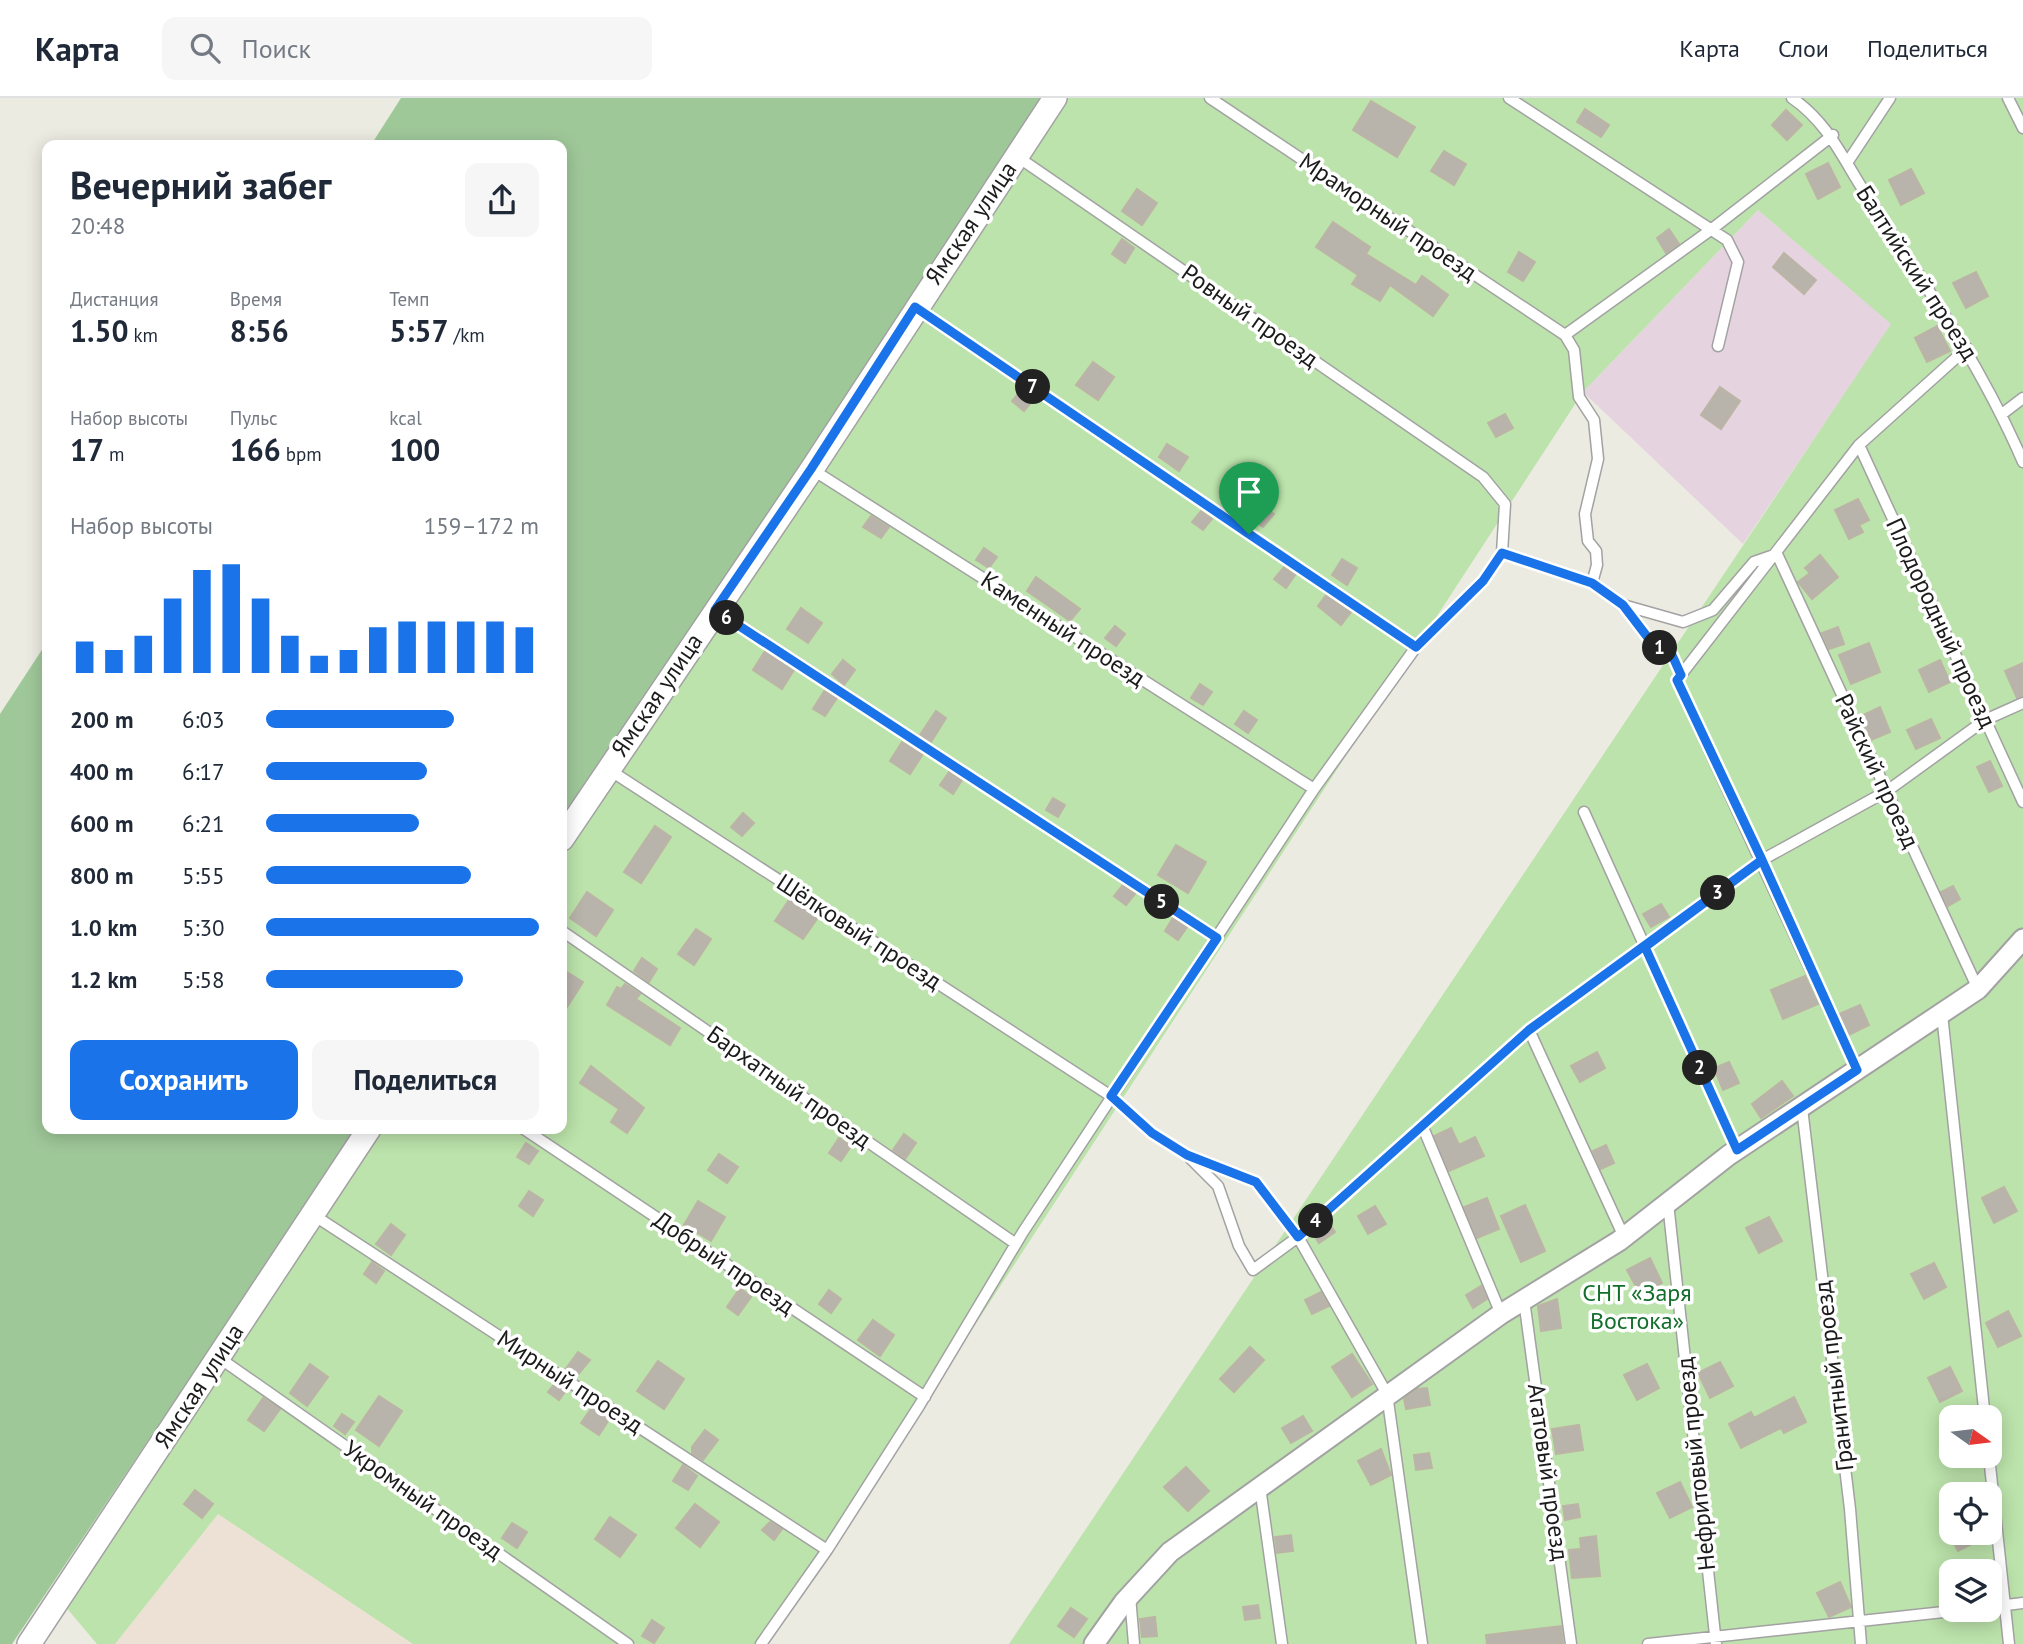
<!DOCTYPE html>
<html lang="ru">
<head>
<meta charset="utf-8">
<style>
	body { margin:0; font-family:"PT Sans",sans-serif; background:#f6f6f7; color:#1f2937; height:100vh; display:flex; flex-direction:column; font-size:26px; white-space:nowrap }
	* { box-sizing:border-box; margin:0 }
	p { font-size:23px; color:#747a83 }
	.icon { flex:none; width:38px; height:38px; fill:none; stroke:currentColor; stroke-width:2; stroke-linecap:round; stroke-linejoin:round }
	.map { position:relative; flex:1; overflow:hidden }
	.panel { position:absolute; left:42px; top:42px; width:525px; height:994px; display:flex; flex-direction:column; background:#fff; border-radius:14px; box-shadow:0 4px 18px #0003 }
	.panel>* { flex:none }
	.needle { width:46px; rotate:104deg }
	.controls { position:absolute; left:1939px; top:1307px; display:grid; gap:14px }
	.controls a { display:grid; place-items:center; width:63px; height:63px; border-radius:14px; background:#fff; box-shadow:0 4px 18px #0003; font-size:35px }
	.pin { position:absolute; display:grid; place-items:center; width:60px; height:60px; color:#fff; margin:-72px -30px; border-radius:50% 50% 50% 0; rotate:-45deg; box-shadow:0 0 7px #0007 }
	.pin .icon { rotate:45deg }
	.km { position:absolute; width:35px; height:35px; margin:-18px; border-radius:50%; background:#222; color:#fff; font-size:19px; line-height:35px; text-align:center }
	.round { display:grid; place-items:center; flex:none; width:74px; height:74px; border-radius:14px; background:#f6f6f7 }
	.summary { display:flex; align-items:center; justify-content:space-between; height:119px; padding:0 28px }
	h1 { font-size:38px; font-weight:700; line-height:52px }
	.figures { display:grid; grid-template-columns:repeat(3,1fr); gap:10px; height:119px; padding:7px 28px }
	.figures div { display:grid; align-content:center }
	.figures b { font-size:30px; font-weight:700 }
	.figures small { font-size:19px; font-weight:400 }
	.figures p { font-size:19px }
	.chart { height:196px; padding:14px 28px }
	.chart p { display:flex; justify-content:space-between }
	.chart svg { width:100%; height:126px; margin-top:7px; stroke:#1a73e8; stroke-width:6 }
	.action { display:flex; gap:14px; margin-top:auto; padding:14px 28px }
	.action a { flex:1; height:80px; border-radius:14px; background:#1a73e8; color:#fff; font-size:28px; font-weight:700; line-height:80px; text-align:center }
	.action a+a { background:#f6f6f7; color:#1f2937 }
	ul { padding:0 28px; list-style:none; font-size:23px }
	li { display:grid; grid-template-columns:112px 84px 1fr; align-items:center; height:52px }
	li i { height:18px; border-radius:9px; background:#1a73e8 }
	header { display:flex; align-items:center; gap:42px; box-sizing:border-box; height:98px; padding:0 35px; background:#fff; border-bottom:2px solid #e0e1e3 }
	header strong { font-size:33px }
	nav { display:flex; gap:38px; margin-inline-start:auto; font-size:24px }
	.search { width:490px; height:63px; background:#f6f6f7; display:flex; align-items:center; gap:18px; box-sizing:border-box; padding:0 24px; border-radius:14px; color:#747a83; font-size:26px }
	.map>svg:first-child { display:block }
</style>
</head>
<body>
<header>
<strong>Карта</strong>
<div class="search"><svg class="icon" aria-label="search" viewBox="0 0 24 24"><circle cx="10" cy="10" r="6"/><path d="M15 15l6 6"/></svg>Поиск</div>
<nav><a>Карта</a><a>Слои</a><a>Поделиться</a></nav>
</header>
<div class="map">
<svg width="2023" height="1546" viewBox="0 0 2023 1546">
	<rect width="100%" height="100%" fill="#ecebe2"/>
	<path fill="#e5d4df" d="M1758,112L1892,226L1743,446L1583,294Z"/>
	<path fill="#ede0d5" d="M218,1416L413,1546H115Z"/>
	<path fill="#bce3ab" fill-rule="evenodd" d="M1055,0H2023V1546H1009L1891,226L1758,112L1583,294L767,1546H413L218,1416L115,1546H97L59,1501L369,1031H562V741ZM1951,1320H1990V1358H1951ZM1951,1396H1990V1435H1951ZM1951,1474H1990V1512H1951Z"/>
	<path fill="#9fc899" d="M401,0H1045L562,723V47H371Z
		M47,544V1031H356L12,1546H0V616Z"/>
	<path fill="#b8b3ab" stroke="#bcb4a5" stroke-width="2" d="M1371,3L1415,29L1397,59L1353,32Z
		M1585,11L1609,27L1601,39L1577,24Z
		M1786,12L1802,27L1787,42L1772,27Z
		M1444,53L1466,66L1454,87L1431,73Z
		M1828,65L1840,89L1818,101L1806,76Z
		M1911,71L1924,95L1901,107L1889,82Z
		M1137,91L1157,105L1142,127L1122,113Z
		M1333,124L1370,149L1366,156L1416,187L1422,178L1448,197L1433,218L1390,187L1380,203L1352,186L1358,177L1316,149Z
		M1669,131L1679,146L1666,155L1657,140Z
		M1122,141L1134,150L1125,165L1112,156Z
		M1519,154L1535,164L1523,183L1508,174Z
		M1784,155L1816,182L1804,196L1773,169Z
		M1976,174L1988,198L1966,210L1953,185Z
		M1937,228L1950,253L1927,264L1915,240Z
		M1093,264L1114,279L1098,302L1076,287Z
		M1720,289L1740,303L1721,331L1701,317Z
		M1022,291L1034,301L1024,313L1012,303Z
		M1505,316L1513,330L1496,339L1488,325Z
		M1167,346L1188,359L1179,373L1159,359Z
		M1858,401L1869,422L1859,427L1863,434L1849,441L1835,412Z
		M1261,407L1274,416L1263,429L1251,420Z
		M1201,413L1212,421L1203,432L1192,424Z
		M871,418L889,429L881,440L863,429Z
		M984,450L997,459L989,470L976,462Z
		M1820,457L1838,479L1812,501L1798,484L1810,475L1805,470Z
		M1342,461L1357,470L1347,487L1332,477Z
		M1284,469L1295,477L1286,490L1274,481Z
		M1036,479L1080,511L1070,523L1027,493Z
		M1326,497L1351,514L1341,527L1318,508Z
		M801,510L822,525L808,545L787,531Z
		M1115,528L1125,536L1116,548L1105,540Z
		M1838,529L1844,546L1829,551L1822,535Z
		M1869,545L1880,574L1851,586L1839,557Z
		M765,553L794,572L782,591L753,572Z
		M843,562L855,572L844,587L832,576Z
		M1940,562L1950,584L1929,594L1919,572Z
		M2023,565V598L2017,600L2005,573Z
		M1200,586L1212,594L1203,607L1191,600Z
		M825,592L837,600L825,618L813,611Z
		M1880,609L1890,634L1871,642L1861,618Z
		M936,613L946,620L931,644L920,637Z
		M1244,613L1257,622L1248,635L1235,626Z
		M1931,621L1940,640L1916,651L1907,632Z
		M902,644L923,656L910,676L890,663Z
		M1990,663L2002,688L1989,694L1977,669Z
		M949,674L962,682L953,696L940,687Z
		M1053,700L1065,707L1058,719L1046,712Z
		M743,715L754,725L742,738L731,729Z
		M655,728L671,739L641,785L624,774Z
		M1176,747L1206,764L1188,795L1158,777Z
		M1123,787L1135,796L1126,807L1114,798Z
		M1953,788L1960,801L1948,808L1941,794Z
		M587,794L613,812L596,838L570,820Z
		M791,799L819,818L803,841L775,823Z
		M1661,806L1669,819L1651,829L1643,816Z
		M1173,820L1187,829L1178,842L1165,833Z
		M696,831L711,841L694,867L678,856Z
		M642,860L657,871L649,884L634,873Z
		M562,871L583,884L562,917Z
		M1805,878L1818,906L1783,921L1771,892Z
		M625,886L640,896L636,901L680,930L670,947L607,907L617,889L621,891Z
		M1860,907L1869,927L1849,937L1839,916Z
		M1597,954L1605,970L1580,984L1571,968Z
		M1729,964L1739,985L1723,992L1714,970Z
		M591,968L644,1010L627,1035L611,1024L619,1011L580,985Z
		M1782,983L1793,998L1761,1020L1752,1006Z
		M1451,1030L1459,1047L1475,1039L1484,1058L1449,1073L1434,1038Z
		M904,1036L916,1045L905,1061L893,1052Z
		M839,1040L851,1048L841,1063L829,1055Z
		M526,1045L538,1053L529,1066L517,1059Z
		M1606,1047L1614,1065L1601,1071L1593,1053Z
		M719,1056L738,1069L727,1085L708,1072Z
		M2004,1089L2017,1113L1994,1125L1982,1100Z
		M529,1093L543,1102L533,1118L519,1108Z
		M1487,1100L1499,1131L1477,1140L1464,1109Z
		M698,1103L725,1119L711,1143L684,1127Z
		M1525,1107L1545,1153L1521,1164L1501,1118Z
		M1375,1108L1386,1126L1368,1136L1358,1118Z
		M1769,1119L1782,1143L1759,1155L1746,1130Z
		M1328,1123L1335,1134L1319,1145L1313,1136Z
		M391,1126L405,1137L391,1157L376,1146Z
		M1650,1160L1662,1185L1640,1196L1627,1172Z
		M372,1164L384,1173L376,1185L364,1176Z
		M1934,1165L1946,1189L1924,1201L1911,1176Z
		M1481,1188L1487,1201L1473,1210L1466,1197Z
		M740,1190L751,1199L738,1217L727,1209Z
		M829,1192L841,1201L831,1215L819,1206Z
		M1321,1194L1329,1208L1312,1216L1305,1202Z
		M1557,1201L1561,1230L1541,1233L1538,1208Z
		M2008,1213L2021,1238L1998,1249L1986,1225Z
		M873,1222L894,1237L880,1258L858,1242Z
		M1250,1249L1264,1262L1234,1294L1220,1281Z
		M578,1254L590,1262L576,1279L565,1272Z
		M1352,1256L1372,1286L1352,1299L1332,1269Z
		M658,1263L684,1281L664,1311L637,1293Z
		M1720,1264L1733,1288L1710,1300L1698,1275Z
		M310,1266L328,1279L307,1308L290,1295Z
		M1647,1266L1659,1290L1637,1302L1624,1277Z
		M1950,1269L1962,1293L1940,1304L1928,1280Z
		M556,1284L567,1291L559,1302L548,1294Z
		M1427,1290L1430,1307L1406,1311L1404,1301L1417,1291Z
		M379,1298L402,1313L379,1348L356,1332Z
		M1794,1299L1806,1324L1784,1335L1781,1330L1741,1350L1729,1326L1751,1314L1754,1320Z
		M263,1300L280,1311L264,1333L248,1322Z
		M593,1308L610,1320L599,1337L581,1325Z
		M342,1316L354,1324L345,1336L334,1328Z
		M1303,1318L1312,1333L1291,1345L1282,1330Z
		M1579,1327L1583,1352L1556,1356L1552,1331Z
		M705,1332L718,1342L703,1362L692,1355V1349Z
		M1381,1351L1391,1377L1371,1387L1358,1363Z
		M1429,1355L1432,1370L1416,1372L1414,1357Z
		M683,1367L697,1378L688,1392L673,1383Z
		M1186,1369L1209,1393L1188,1413L1164,1389Z
		M1680,1384L1692,1409L1670,1420L1657,1395Z
		M195,1392L213,1406L202,1420L184,1406Z
		M695,1406L719,1424L700,1449L676,1430Z
		M1578,1406L1580,1419L1565,1422L1563,1408Z
		M610,1419L636,1437L620,1459L595,1441Z
		M770,1424L782,1431L774,1442L762,1432Z
		M512,1425L527,1434L517,1450L502,1440Z
		M1949,1435H1990V1437L1958,1453Z
		M1291,1437L1293,1453L1277,1455L1275,1439Z
		M1596,1438L1600,1478L1572,1480L1569,1452L1581,1451L1580,1440Z
		M1840,1484L1851,1509L1829,1519L1817,1495Z
		M1258,1507L1260,1520L1245,1522L1243,1509Z
		M1071,1510L1087,1521L1074,1539L1058,1528Z
		M1155,1519L1157,1538L1142,1539L1140,1521Z
		M652,1522L664,1530L654,1545L642,1538Z
		M1561,1528L1563,1546H1487L1486,1537Z"/>
	<g fill="none" stroke-linecap="round" stroke-linejoin="round">
		<g stroke="#a2a2a2" stroke-width="13">
			<path id="service" d="M1210,0L1565,237L1574,252L1579,299L1594,322L1598,361L1585,416L1588,443L1596,453L1597,467L1592,485
				M1509,0L1727,142L1738,164L1718,248
				M1792,0C1830,26 1844,64 1869,101C1925,186 1982,269 2023,364
				M2008,0L2023,30
				M1847,65L1890,0
				M916,210L1416,549
				M1565,237L1712,131L1833,37
				M2002,316L2023,300
				M1859,347L2023,704
				M813,372L1314,691
				M1502,455L1592,485L1623,507L1652,545L1672,557L1681,577
				M1623,507L1683,524L1713,512L1754,464L1777,456L1978,891
				M716,512L1217,840
				M608,671L1111,998L1152,1035L1187,1057L1256,1084L1298,1139L1387,1296L1422,1546
				M1584,714L1737,1052
				M562,833L1016,1146
				M1942,916L1985,1320
				M1529,932L1624,1139
				M1857,972L1677,582L1859,347L1967,250
				M1802,1010L1850,1411L1861,1546
				M1422,1027L1501,1216
				M524,1031L925,1299
				M1190,1060L1218,1088L1239,1148L1253,1172L1298,1139L1529,932L1762,762L1887,693L1985,622L2023,605
				M1668,1105L1716,1546
				M312,1116L827,1452
				M1524,1202L1571,1546
				M218,1259L628,1546
				M1989,1358L2009,1546
				M1260,1389L1282,1546
				M1130,1498L1134,1546
				M1990,1509L2023,1505
				M761,1546L827,1452L919,1308L1023,1134L1314,691L1416,549L1483,483L1502,455L1505,406L1483,379L1018,59
				M1648,1546L1962,1512"/>
		</g>
		<g stroke="#a2a2a2" stroke-width="23">
			<path id="minor" d="M1094,1546L1124,1504L1170,1454L1501,1216L1619,1143L1729,1057L1978,891L2023,841"/>
		</g>
		<g stroke="#a2a2a2" stroke-width="26">
			<path id="tertiary" d="M562,741L812,371L1055,0
				M29,1546L369,1031"/>
		</g>
		<use href="#service" stroke="#fff" stroke-width="10"/>
		<use href="#minor" stroke="#fff" stroke-width="19"/>
		<use href="#tertiary" stroke="#fff" stroke-width="23"/>
	</g>
	<g fill="none" stroke-linecap="round" stroke-linejoin="round">
		<g stroke="#fff" stroke-width="14">
			<path id="route" d="M1249,436L1416,549L1483,483L1502,455L1592,485L1623,507L1652,545L1672,557L1681,577L1677,582L1762,762L1645,849L1737,1052L1857,972L1762,762L1529,932L1298,1139L1256,1084L1187,1057L1152,1035L1111,998L1217,840L715,512L811,371L915,209L1249,436"/>
		</g>
		<use href="#route" stroke="#1a73e8" stroke-width="9"/>
	</g>
	<g text-anchor="middle" stroke-width="7" stroke-linejoin="round" paint-order="stroke">
		<g font-size="24" fill="#1b1b1b" stroke="#fff">
			<text transform="translate(1388 119) rotate(34)" y="8">Мраморный проезд</text>
			<text transform="translate(971 125) rotate(-56)" y="8">Ямская улица</text>
			<text transform="translate(1917 175) rotate(57)" y="8">Балтийский проезд</text>
			<text transform="translate(1250 218) rotate(35)" y="8">Ровный проезд</text>
			<text transform="translate(1941 525) rotate(65)" y="8">Плодородный проезд</text>
			<text transform="translate(1063 531) rotate(33)" y="8">Каменный проезд</text>
			<text transform="translate(657 597) rotate(-56)" y="8">Ямская улица</text>
			<text transform="translate(1877 673) rotate(65)" y="8">Райский проезд</text>
			<text transform="translate(859 834) rotate(33)" y="8">Шёлковый проезд</text>
			<text transform="translate(789 989) rotate(35)" y="8">Бархатный проезд</text>
			<text transform="translate(724 1165) rotate(34)" y="8">Добрый проезд</text>
			<text transform="translate(1834 1278) rotate(-97)" y="8">Гранитный проезд</text>
			<text transform="translate(570 1284) rotate(33)" y="8">Мирный проезд</text>
			<text transform="translate(199 1288) rotate(-57)" y="8">Ямская улица</text>
			<text transform="translate(1696 1366) rotate(-96)" y="8">Нефритовый проезд</text>
			<text transform="translate(1548 1374) rotate(82)" y="8">Агатовый проезд</text>
			<text transform="translate(423 1402) rotate(35)" y="8">Укромный проезд</text>
		</g>
		<g font-size="24" fill="#146f2c" stroke="#fff">
			<text x="1637" y="1203">СНТ «Заря<tspan x="1637" dy="28">Востока»</tspan></text>
		</g>
	</g>
</svg>
<div class="controls">
<a><svg class="needle" viewBox="-14 -14 28 28"><path d="M0-13l5 13h-10z" fill="#e53935"/><path d="M0 13l5-13h-10z" fill="#747a83"/></svg></a>
<a><svg class="icon" aria-label="locate" viewBox="0 0 24 24"><circle cx="12" cy="12" r="6"/><path d="M12 2v4M12 18v4M2 12h4M18 12h4"/></svg></a>
<a><svg class="icon" aria-label="layers" viewBox="0 0 24 24"><path d="M12 4l9 5-9 5-9-5zM3 14l9 5 9-5"/></svg></a>
</div>
<div class="pin" style="left:1249px;top:436px;background:#1e9e55"><svg class="icon" aria-label="arrive" viewBox="0 0 24 24"><path d="M6 21V4h12l-3 4 3 4H6"/></svg></div>
<b class="km" style="left:1660px;top:550px">1</b>
<b class="km" style="left:1700px;top:970px">2</b>
<b class="km" style="left:1718px;top:795px">3</b>
<b class="km" style="left:1316px;top:1123px">4</b>
<b class="km" style="left:1162px;top:804px">5</b>
<b class="km" style="left:727px;top:520px">6</b>
<b class="km" style="left:1033px;top:289px">7</b>
<section class="panel">
<div class="summary"><div><h1>Вечерний забег</h1><p>20:48</p></div><a class="round"><svg class="icon" aria-label="share" viewBox="0 0 24 24"><path d="M12 15V3M7 8l5-5 5 5M5 13v7h14v-7"/></svg></a></div>
<div class="figures">
<div><p>Дистанция</p><b>1.50<small> km</small></b></div>
<div><p>Время</p><b>8:56</b></div>
<div><p>Темп</p><b>5:57<small> /km</small></b></div>
</div>
<div class="figures">
<div><p>Набор высоты</p><b>17<small> m</small></b></div>
<div><p>Пульс</p><b>166<small> bpm</small></b></div>
<div><p>kcal</p><b>100</b></div>
</div>
<div class="chart"><p><span>Набор высоты</span>159–172 m</p>
<svg viewBox="0 0 160 44" preserveAspectRatio="none"><path d="M5 44V33M15 44V36M25 44V31M35 44V18M45 44V8M55 44V6M65 44V18M75 44V31M85 44V38M95 44V36M105 44V28M115 44V26M125 44V26M135 44V26M145 44V26M155 44V28"/></svg>
</div>
<ul>
<li><b>200 m</b>6:03<i style="width:69%"></i></li>
<li><b>400 m</b>6:17<i style="width:59%"></i></li>
<li><b>600 m</b>6:21<i style="width:56%"></i></li>
<li><b>800 m</b>5:55<i style="width:75%"></i></li>
<li><b>1.0 km</b>5:30<i style="width:100%"></i></li>
<li><b>1.2 km</b>5:58<i style="width:72%"></i></li>
</ul>
<div class="action"><a>Сохранить</a><a>Поделиться</a></div>
</section>
</div>
</body>
</html>
